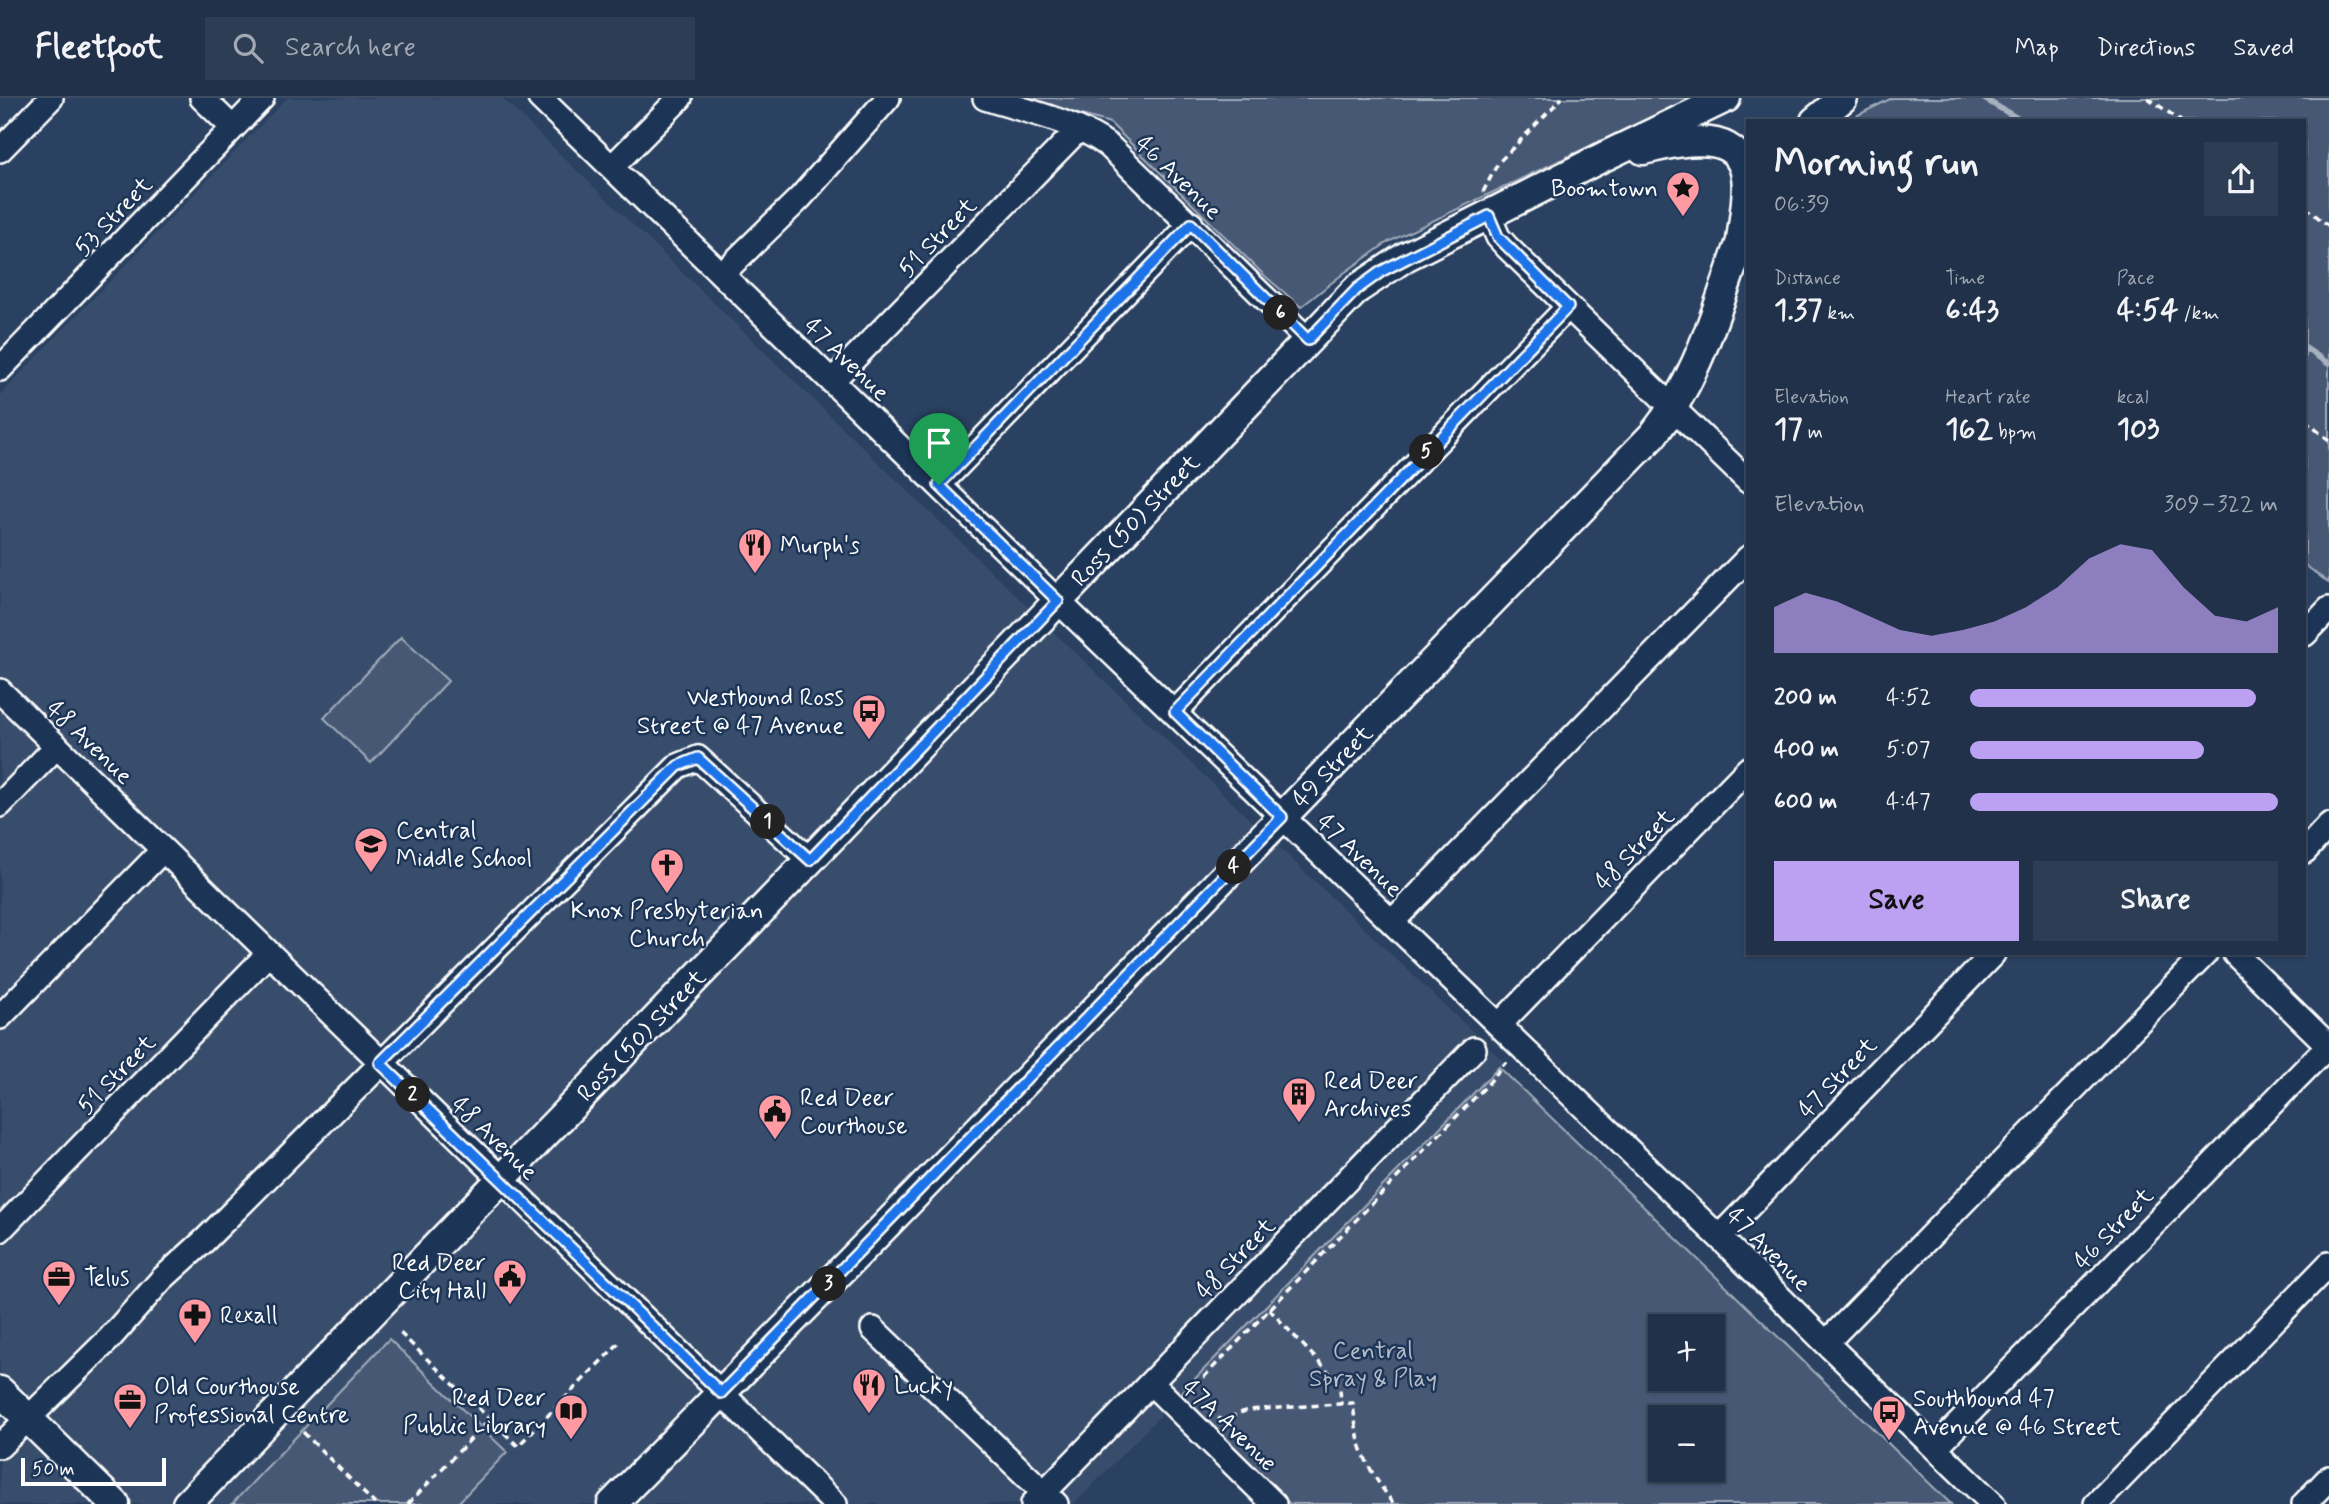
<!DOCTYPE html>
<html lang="en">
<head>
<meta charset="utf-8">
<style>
	body { margin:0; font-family:Mynerve,sans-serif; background:#2d3d53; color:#f1f3f6; height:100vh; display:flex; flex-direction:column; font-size:26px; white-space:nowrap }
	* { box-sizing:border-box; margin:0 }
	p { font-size:23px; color:#a2a9b4 }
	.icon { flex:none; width:38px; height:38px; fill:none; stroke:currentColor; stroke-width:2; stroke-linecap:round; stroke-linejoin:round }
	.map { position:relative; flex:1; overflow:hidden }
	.side { position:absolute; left:1746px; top:21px; width:560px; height:836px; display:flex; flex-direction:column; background:#203149; border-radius:0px; box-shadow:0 2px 5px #0004,0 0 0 2px #3d4c61 }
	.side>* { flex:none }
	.buttons { position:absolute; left:1648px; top:1216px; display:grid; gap:14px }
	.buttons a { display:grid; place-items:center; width:77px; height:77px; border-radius:0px; background:#203149; box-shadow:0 2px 5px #0004,0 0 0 2px #3d4c61; font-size:35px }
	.scale { position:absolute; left:21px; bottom:18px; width:145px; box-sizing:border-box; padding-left:7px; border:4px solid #fff; border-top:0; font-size:19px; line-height:24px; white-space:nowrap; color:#fff; -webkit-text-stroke:5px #1d3557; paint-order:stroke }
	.pin { position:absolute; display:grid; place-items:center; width:60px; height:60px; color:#fff; margin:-72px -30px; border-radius:50% 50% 50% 0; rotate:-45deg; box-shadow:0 0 7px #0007 }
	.pin .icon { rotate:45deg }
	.km { position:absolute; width:35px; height:35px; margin:-18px; border-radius:50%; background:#222; color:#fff; font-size:19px; line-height:35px; text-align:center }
	.round { display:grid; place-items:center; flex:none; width:74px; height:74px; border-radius:0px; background:#2d3d53 }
	.headline { display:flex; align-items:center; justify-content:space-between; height:119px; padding:0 28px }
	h1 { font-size:38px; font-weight:700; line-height:52px }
	.stats { display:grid; grid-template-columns:repeat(3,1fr); gap:10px; height:119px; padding:7px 28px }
	.stats div { display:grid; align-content:center }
	.stats b { font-size:30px; font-weight:700 }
	.stats small { font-size:19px; font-weight:400 }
	.stats p { font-size:19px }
	.chart { height:196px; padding:14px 28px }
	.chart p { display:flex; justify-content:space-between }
	.chart svg { width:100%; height:126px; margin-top:7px; fill:#bca0f2; opacity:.7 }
	.button { display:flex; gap:14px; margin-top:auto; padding:14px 28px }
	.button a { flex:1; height:80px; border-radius:0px; background:#bca0f2; color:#111; font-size:28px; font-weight:700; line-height:80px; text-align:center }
	.button a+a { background:#2d3d53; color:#f1f3f6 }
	ul { padding:0 28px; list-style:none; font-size:23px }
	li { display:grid; grid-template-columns:112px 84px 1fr; align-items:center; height:52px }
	li i { height:18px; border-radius:9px; background:#bca0f2 }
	header { display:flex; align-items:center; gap:42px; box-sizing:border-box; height:98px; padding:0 35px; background:#203149; border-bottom:2px solid #3d4c61 }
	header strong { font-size:33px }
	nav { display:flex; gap:38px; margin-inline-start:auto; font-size:24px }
	.search { width:490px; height:63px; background:#2d3d53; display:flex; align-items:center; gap:18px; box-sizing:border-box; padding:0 24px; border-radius:0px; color:#a2a9b4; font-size:26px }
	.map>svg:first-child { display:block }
</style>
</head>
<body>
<header>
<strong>Fleetfoot</strong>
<div class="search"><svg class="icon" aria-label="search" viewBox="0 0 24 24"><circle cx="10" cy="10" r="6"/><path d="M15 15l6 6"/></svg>Search here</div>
<nav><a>Map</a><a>Directions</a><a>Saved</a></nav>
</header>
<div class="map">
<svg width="2329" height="1406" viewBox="0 0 2329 1406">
	<rect width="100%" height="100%" fill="#2a4161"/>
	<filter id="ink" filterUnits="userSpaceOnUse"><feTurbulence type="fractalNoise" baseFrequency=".0143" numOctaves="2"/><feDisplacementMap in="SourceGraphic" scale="14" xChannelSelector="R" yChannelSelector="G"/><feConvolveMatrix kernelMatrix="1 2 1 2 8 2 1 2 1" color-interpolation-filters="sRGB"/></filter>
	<g filter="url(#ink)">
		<path fill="#394e6c" d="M287,0H502L1065,545L1504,964L1074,1406H0V297Z"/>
		<path fill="#465975" stroke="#a2acba" stroke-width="2" fill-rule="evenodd" d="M1020,0H1691L1388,144L1344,175L1301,209L1265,178L1110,25Z
			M1892,0H2329V485L2305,467V23H1846Z
			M401,539L448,583L371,665L324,620Z
			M1499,969L1951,1406H1290L1179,1297ZM1661,1228H1713V1281H1661ZM1661,1320H1713V1372H1661Z
			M389,1241L507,1354L457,1406H232Z"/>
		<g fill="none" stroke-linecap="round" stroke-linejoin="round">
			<path stroke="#a7b1be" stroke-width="6" d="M1983,0L2022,23
				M2305,250L2329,266"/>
			<g stroke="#fff" stroke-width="28">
				<path id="minor" d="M202,0L233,30
					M540,0L1058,503L1719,1139L1826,1245L1993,1406
					M985,0C1022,12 1078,24 1109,48L1308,242
					M0,52L51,0
					M612,69L680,0
					M1489,118L1498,139L1507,149L1748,383
					M722,176L800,100L888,0
					M0,271L262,0
					M832,283L1079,31
					M939,387L1191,126
					M2305,536L2329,511
					M0,593L835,1406
					M1175,614L1568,209
					M0,707L57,648
					M2305,753L2329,727
					M1392,824L1748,460
					M2235,856L2329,948
					M0,919L163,752
					M1499,927L1748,671
					M0,1132L268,856
					M1719,1139L1993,856
					M873,1231L1056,1406
					M1826,1245L2205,856
					M1151,1285L1274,1406
					M0,1348L109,1241L162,1181L204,1143L678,668L698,660L810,762
					M1935,1350L2329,947
					M1033,1406L1474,951
					M2096,1406L2329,1166
					M2304,1406L2329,1380"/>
			</g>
			<g stroke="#fff" stroke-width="33">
				<path id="major" d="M1815,23L1843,0
					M1643,52C1676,45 1737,27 1746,78C1749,98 1743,123 1741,143
					M0,1293L115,1406
					M187,1406L810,762L1357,191L1405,159L1599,61L1726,0
					M612,1406L888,1125L1653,337C1703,275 1719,198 1748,125"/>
			</g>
			<path stroke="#fff" stroke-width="3.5" stroke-dasharray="7 5" stroke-linecap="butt" d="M2148,0L2181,23
				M1483,94L1498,65L1562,0
				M2305,109L2329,128
				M2305,323L2329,342
				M1269,1211L1335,1281L1340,1290L1341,1306
				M400,1235L518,1348L619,1245
				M1182,1287L1194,1286L1200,1283L1487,987L1506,964
				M1218,1320L1222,1322L1248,1312L1353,1305C1357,1350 1367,1371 1394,1406
				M303,1334L375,1406
				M408,1406L489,1322"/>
			<use href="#minor" stroke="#1d3557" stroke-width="23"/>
			<use href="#major" stroke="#1d3557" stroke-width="28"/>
		</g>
	</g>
	<g fill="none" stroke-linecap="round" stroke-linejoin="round" filter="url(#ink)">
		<g stroke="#fff" stroke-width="14">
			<path id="route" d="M1489,118L1498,139L1568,209L1175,614L1282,719L721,1295L380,965L678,668L698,660L810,762L1058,503L939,387L1191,126L1308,242L1357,191L1382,173Z"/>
		</g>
		<use href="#route" stroke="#1a73e8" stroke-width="9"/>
	</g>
	<defs>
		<g id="sight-pin" transform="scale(1.75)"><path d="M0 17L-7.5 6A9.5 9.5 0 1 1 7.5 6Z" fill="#ff9aa2" stroke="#1d3557"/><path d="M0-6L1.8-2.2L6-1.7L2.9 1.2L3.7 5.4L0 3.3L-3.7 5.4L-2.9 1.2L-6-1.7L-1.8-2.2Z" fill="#111"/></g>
		<g id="restaurant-pin" transform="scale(1.75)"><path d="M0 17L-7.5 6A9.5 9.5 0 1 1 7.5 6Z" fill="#ff9aa2" stroke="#1d3557"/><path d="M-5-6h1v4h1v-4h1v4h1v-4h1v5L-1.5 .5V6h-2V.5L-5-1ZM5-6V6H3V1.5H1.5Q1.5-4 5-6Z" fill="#111"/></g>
		<g id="bus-pin" transform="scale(1.75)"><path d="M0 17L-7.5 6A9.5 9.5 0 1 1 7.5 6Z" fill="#ff9aa2" stroke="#1d3557"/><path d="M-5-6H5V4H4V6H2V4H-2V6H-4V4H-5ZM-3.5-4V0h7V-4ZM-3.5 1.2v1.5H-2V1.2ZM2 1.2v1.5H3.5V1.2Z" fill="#111"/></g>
		<g id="school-pin" transform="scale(1.75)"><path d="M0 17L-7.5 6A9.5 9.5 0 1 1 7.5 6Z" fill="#ff9aa2" stroke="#1d3557"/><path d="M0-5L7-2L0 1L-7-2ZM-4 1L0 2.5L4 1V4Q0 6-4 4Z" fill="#111"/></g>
		<g id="church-pin" transform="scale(1.75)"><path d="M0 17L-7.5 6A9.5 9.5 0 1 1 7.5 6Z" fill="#ff9aa2" stroke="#1d3557"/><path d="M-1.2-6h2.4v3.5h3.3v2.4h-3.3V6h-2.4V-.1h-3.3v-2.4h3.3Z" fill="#111"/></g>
		<g id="building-pin" transform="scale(1.75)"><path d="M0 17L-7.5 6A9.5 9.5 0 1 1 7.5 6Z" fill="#ff9aa2" stroke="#1d3557"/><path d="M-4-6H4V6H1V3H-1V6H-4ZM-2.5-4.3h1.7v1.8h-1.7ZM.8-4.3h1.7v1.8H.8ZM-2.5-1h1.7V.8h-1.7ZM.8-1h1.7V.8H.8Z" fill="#111"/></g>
		<g id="civic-pin" transform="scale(1.75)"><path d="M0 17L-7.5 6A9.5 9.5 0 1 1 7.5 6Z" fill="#ff9aa2" stroke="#1d3557"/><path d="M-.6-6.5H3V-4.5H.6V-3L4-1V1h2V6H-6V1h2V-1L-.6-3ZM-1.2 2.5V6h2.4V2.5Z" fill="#111"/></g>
		<g id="office-pin" transform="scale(1.75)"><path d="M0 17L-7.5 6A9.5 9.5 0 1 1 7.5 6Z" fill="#ff9aa2" stroke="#1d3557"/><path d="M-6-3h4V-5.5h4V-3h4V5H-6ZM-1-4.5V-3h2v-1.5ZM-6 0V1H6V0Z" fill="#111"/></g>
		<g id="pharmacy-pin" transform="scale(1.75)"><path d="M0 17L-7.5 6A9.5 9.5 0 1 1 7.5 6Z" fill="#ff9aa2" stroke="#1d3557"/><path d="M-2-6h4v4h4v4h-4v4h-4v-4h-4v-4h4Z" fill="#111"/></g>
		<g id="library-pin" transform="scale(1.75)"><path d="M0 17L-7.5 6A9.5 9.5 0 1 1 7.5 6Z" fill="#ff9aa2" stroke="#1d3557"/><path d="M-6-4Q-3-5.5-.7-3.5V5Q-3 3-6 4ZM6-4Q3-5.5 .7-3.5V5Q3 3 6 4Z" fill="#111"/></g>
	</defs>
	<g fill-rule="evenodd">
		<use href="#sight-pin" x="1683" y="90"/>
		<use href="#restaurant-pin" x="755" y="447"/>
		<use href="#bus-pin" x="869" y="613"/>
		<use href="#school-pin" x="371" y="746"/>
		<use href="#church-pin" x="667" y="767"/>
		<use href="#building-pin" x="1299" y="996"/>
		<use href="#civic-pin" x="775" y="1013"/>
		<use href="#civic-pin" x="510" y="1178"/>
		<use href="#office-pin" x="59" y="1179"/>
		<use href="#pharmacy-pin" x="195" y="1217"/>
		<use href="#restaurant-pin" x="869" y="1287"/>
		<use href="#office-pin" x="130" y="1302"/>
		<use href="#library-pin" x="571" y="1313"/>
		<use href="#bus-pin" x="1889" y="1314"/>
	</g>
	<g text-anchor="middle" stroke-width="5" stroke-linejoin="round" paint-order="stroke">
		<g font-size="24" fill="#fff" stroke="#1d3557">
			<text transform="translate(1179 79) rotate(44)" y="8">46 Avenue</text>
			<text transform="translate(113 118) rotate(-46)" y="8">53 Street</text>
			<text transform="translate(937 139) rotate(-46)" y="8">51 Street</text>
			<text transform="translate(847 261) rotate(44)" y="8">47 Avenue</text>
			<text transform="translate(1135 422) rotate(-46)" y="8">Ross (50) Street</text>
			<text transform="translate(90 644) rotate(44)" y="8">48 Avenue</text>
			<text transform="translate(1332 668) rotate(-46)" y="8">49 Street</text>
			<text transform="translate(1634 751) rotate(-46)" y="8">48 Street</text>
			<text transform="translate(1360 757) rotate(44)" y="8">47 Avenue</text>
			<text transform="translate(641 937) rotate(-46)" y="8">Ross (50) Street</text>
			<text transform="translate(116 976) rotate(-46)" y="8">51 Street</text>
			<text transform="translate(1837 979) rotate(-46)" y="8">47 Street</text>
			<text transform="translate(495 1040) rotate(44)" y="8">48 Avenue</text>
			<text transform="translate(2113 1130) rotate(-46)" y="8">46 Street</text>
			<text transform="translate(1769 1151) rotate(45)" y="8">47 Avenue</text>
			<text transform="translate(1235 1160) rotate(-46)" y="8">48 Street</text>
			<text transform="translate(1230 1327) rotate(44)" y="8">47A Avenue</text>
		</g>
		<g font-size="24" fill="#fff" stroke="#1d3557" text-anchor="start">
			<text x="1658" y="98" text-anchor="end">Boomtown</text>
			<text x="780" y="455">Murph's</text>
			<text x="844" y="607" text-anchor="end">Westbound Ross<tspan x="844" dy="28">Street @ 47 Avenue</tspan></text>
			<text x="396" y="740">Central<tspan x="396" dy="28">Middle School</tspan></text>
			<text x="667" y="820" text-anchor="middle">Knox Presbyterian<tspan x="667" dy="28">Church</tspan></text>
			<text x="1324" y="990">Red Deer<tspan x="1324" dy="28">Archives</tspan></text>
			<text x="800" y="1007">Red Deer<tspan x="800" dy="28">Courthouse</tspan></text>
			<text x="486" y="1172" text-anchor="end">Red Deer<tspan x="486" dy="28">City Hall</tspan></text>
			<text x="84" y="1187">Telus</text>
			<text x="220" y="1225">Rexall</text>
			<text x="894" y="1295">Lucky</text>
			<text x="154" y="1296">Old Courthouse<tspan x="154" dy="28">Professional Centre</tspan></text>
			<text x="546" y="1307" text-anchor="end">Red Deer<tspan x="546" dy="28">Public Library</tspan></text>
			<text x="1913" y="1308">Southbound 47<tspan x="1913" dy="28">Avenue @ 46 Street</tspan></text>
		</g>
		<g font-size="24" fill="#b5bdc8" stroke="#1d3557">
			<text x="1373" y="1260">Central<tspan x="1373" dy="28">Spray &amp; Play</tspan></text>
		</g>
	</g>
</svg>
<div class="buttons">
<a>+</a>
<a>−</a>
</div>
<div class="scale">50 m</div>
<div class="pin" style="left:939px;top:387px;background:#1e9e55"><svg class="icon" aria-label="arrive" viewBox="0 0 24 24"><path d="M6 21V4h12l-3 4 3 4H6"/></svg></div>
<b class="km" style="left:768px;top:724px">1</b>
<b class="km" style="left:413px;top:997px">2</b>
<b class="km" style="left:829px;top:1186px">3</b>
<b class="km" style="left:1234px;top:769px">4</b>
<b class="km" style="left:1427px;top:354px">5</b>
<b class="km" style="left:1281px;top:215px">6</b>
<section class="side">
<div class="headline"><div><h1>Morning run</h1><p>06:39</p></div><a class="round"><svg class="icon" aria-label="share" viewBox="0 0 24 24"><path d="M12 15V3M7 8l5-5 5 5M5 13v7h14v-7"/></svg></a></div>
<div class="stats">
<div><p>Distance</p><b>1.37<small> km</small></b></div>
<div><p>Time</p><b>6:43</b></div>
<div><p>Pace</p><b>4:54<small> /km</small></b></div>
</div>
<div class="stats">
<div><p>Elevation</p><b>17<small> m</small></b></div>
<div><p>Heart rate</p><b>162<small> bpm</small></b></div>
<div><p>kcal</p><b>103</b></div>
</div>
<div class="chart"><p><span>Elevation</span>309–322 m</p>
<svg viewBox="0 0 160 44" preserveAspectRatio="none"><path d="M0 44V28L10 23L20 26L30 31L40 36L50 38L60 36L70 33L80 28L90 21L100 11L110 6L120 8L130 21L140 31L150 33L160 28V44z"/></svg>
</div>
<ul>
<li><b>200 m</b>4:52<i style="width:93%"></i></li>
<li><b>400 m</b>5:07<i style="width:76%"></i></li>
<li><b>600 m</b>4:47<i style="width:100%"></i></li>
</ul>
<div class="button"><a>Save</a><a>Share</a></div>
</section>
</div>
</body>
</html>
